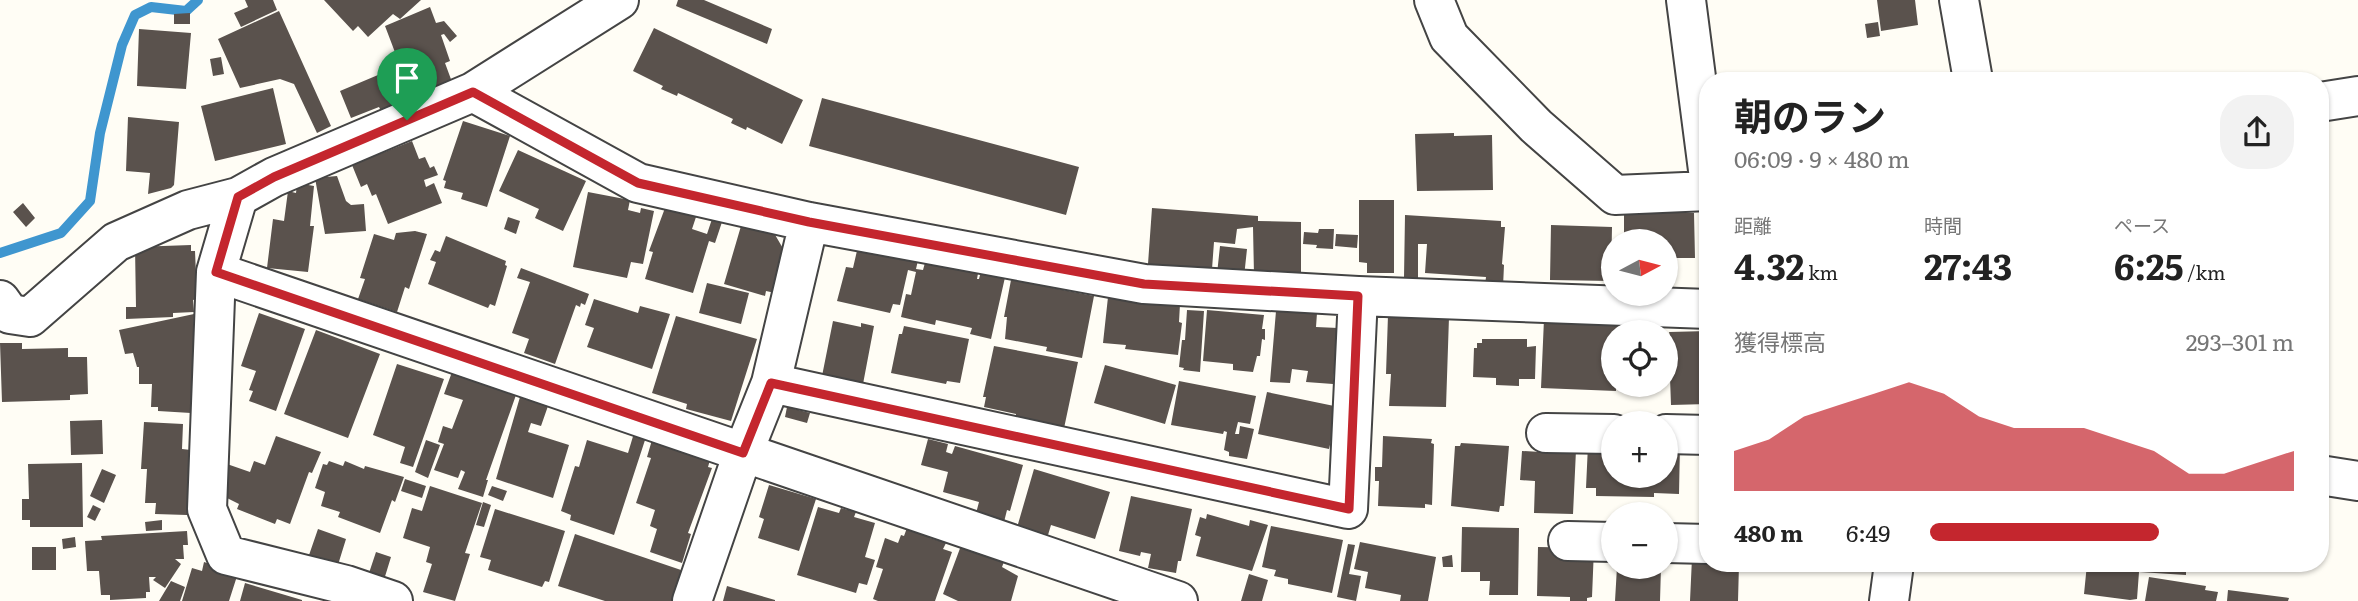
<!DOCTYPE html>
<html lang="ja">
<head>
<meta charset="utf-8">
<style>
	body { margin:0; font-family:Literata,"Noto Sans JP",serif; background:#f2f2f2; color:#222; height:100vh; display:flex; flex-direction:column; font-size:26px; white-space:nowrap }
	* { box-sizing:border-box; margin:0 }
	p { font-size:23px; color:#767676 }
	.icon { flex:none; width:38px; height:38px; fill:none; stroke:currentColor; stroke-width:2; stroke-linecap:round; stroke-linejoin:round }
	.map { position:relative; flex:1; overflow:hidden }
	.drawer { position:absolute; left:1699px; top:72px; width:630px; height:500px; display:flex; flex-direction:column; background:#fff; border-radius:28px; box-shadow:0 2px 5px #0004 }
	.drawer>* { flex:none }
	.needle { width:46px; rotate:83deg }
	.controls { position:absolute; left:1601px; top:229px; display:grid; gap:14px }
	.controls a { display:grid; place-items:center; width:77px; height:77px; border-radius:50%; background:#fff; box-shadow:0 2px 5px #0004; font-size:35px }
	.pin { position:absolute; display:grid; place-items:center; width:60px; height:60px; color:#fff; margin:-72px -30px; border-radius:50% 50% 50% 0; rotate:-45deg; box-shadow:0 0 7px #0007 }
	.pin .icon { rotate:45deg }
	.round { display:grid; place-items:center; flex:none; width:74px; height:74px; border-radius:28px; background:#f2f2f2 }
	.summary { display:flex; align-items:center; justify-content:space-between; height:119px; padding:0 35px }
	h1 { font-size:38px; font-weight:700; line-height:52px }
	.metrics { display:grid; grid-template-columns:repeat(3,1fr); gap:10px; height:119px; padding:7px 35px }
	.metrics div { display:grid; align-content:center }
	.metrics b { font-size:35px; font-weight:700 }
	.metrics small { font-size:19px; font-weight:400 }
	.metrics p { font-size:19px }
	.chart { height:196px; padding:14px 35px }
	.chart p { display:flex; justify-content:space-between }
	.chart svg { width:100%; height:126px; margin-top:7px; fill:#c4262e; opacity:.7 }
	ul { padding:0 35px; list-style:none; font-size:23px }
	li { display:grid; grid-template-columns:112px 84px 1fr; align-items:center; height:52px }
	li i { height:18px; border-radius:9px; background:#c4262e }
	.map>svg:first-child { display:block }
</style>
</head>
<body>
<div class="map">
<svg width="2358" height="601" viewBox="0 0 2358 601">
	<rect width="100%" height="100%" fill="#fffdf5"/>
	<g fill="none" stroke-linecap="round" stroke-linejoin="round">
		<path stroke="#3f96cf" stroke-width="10" d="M0,253L61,233L90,201L100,133L122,45L135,15L151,7L186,11L198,0"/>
	</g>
	<path fill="#5a524d" d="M245,0H273L277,10L241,27L234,13L248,7Z
		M324,0H421L400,19L393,14L368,37L358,26L353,31Z
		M678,0H704L772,29L767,44L676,6Z
		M1877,0H1915L1918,25L1881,31Z
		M430,7L436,23L444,21L457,36L450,42L444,34L441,35L450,61L445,63L452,82L412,97L385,26Z
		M279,11L331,126L317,133L294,84L280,79L240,88L218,39Z
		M190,13V24H174V14Z
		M1878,22L1880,36L1867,38L1865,24Z
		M654,28L803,100L782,144L747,127L746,130L731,123L733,119L678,93L677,96L661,89L663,86L633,71Z
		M139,29L191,33L186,89L137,86Z
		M221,57L224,74L213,76L210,59Z
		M397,67L411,99L381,111L379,107L351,118L340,91Z
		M273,88L286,144L215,161L201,106Z
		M822,98L1079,167L1066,215L809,146Z
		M128,117L179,122L174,185L171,188L148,194L150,173L126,171Z
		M463,121L510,136L487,207L461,199L463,193L444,188L446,181L443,180Z
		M1454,133V136L1492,135L1493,190L1417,191L1415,134Z
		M412,141L419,159L425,157L430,168L434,166L438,175L424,180L426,187L434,183L442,203L388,224L376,194L372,196L367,184L361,187L352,165Z
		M518,150L586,181L563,231L535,218L539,209L499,191Z
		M337,176L346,201L351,205L364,204L366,231L325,234L315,178Z
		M297,183L314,186L310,226H314L308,272L267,268L273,219L284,221L288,191L296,193Z
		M588,192L630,200L628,210L640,213L641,208L654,211L643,264L631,262L627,278L573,267Z
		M1359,200H1394V273H1367V263L1359,262Z
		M23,203L35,218L26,227L13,212Z
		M1671,204V212L1694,213L1695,258H1666V242H1624V211Z
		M665,208L696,217L692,229L707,234L712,219L722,222L715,243L709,241L693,293L645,279L653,252L649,251Z
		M1152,208L1258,216V221L1301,222V275H1254L1253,227L1237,229L1235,244L1214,242L1212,269L1148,264Z
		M1405,215L1501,221V227H1505L1502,264L1504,265L1503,287L1485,285L1486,277L1425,273L1427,244H1418V279L1404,278Z
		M508,217L520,221L516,234L504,229Z
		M1551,225L1612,227L1611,281L1550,280Z
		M741,226L774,233L788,257L779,262L783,263L775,293L766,291L765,296L724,284Z
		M1319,229H1334L1333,249L1316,248L1317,245L1303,244L1304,232L1318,233Z
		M415,231L427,234L409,289L405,287L397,312L358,299L365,279L360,278L374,234L394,240L396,233Z
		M1336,234L1358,235L1357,248L1335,246Z
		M446,236L506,261L505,265L507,266L495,306L490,304L488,308L428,284L436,262L430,260L435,250L440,252Z
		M859,242L919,256L916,269L923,270L926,259L979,268L977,279H979L982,267L1006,273L991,339L970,334L972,328L936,320L935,325L901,317L906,294L911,295L916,272L908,270L900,305L893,304L890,313L837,301L846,267L853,268Z
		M191,245V251H195L197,299L193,300L194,312L173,313V317L126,319V307H136L135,247Z
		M1220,246L1247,249L1244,277L1217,274Z
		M521,268L589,294L585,305L581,303L580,307L576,305L555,364L524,353L529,339L512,333L530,282L517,278Z
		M1021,275L1044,280L1043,286L1094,296L1082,358L1046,351L1047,347L1005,339L1007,317H1004L1011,280L1019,281Z
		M707,283L749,293L741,324L699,313Z
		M1108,297L1180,304L1179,322L1182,323L1178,355L1125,349L1126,345L1103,343Z
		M594,299L638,313L640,306L670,314L652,369L587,347L594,328L585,325Z
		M1187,310L1204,311L1200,372L1183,370L1184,368L1179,367L1182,340H1185Z
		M1207,310L1264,315L1262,329H1265V340L1262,339L1260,356H1257L1253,372L1233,370V364L1203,361Z
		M1276,311L1317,313L1316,327L1338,328L1333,384L1306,382L1308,371L1292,369L1290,383L1270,382Z
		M259,313L305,329L276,411L249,401L253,391L249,390L256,371L241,366Z
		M194,314L191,413L158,411V407H151L152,384H139V367H137L133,353L125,354L119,330Z
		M1388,315L1449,317L1446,407L1389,406L1391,374H1386Z
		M676,316L757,339L731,421L686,409L687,404L652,393Z
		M1544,319L1618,322V332H1614V385H1616V391L1541,388Z
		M833,321L861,327V323L874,326L863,384L822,376Z
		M904,326L969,339L960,383L947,381L946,384L891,373L899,334H902Z
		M316,330L380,354L348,438L284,414Z
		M1708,331V404L1671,405L1669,350H1666V336H1670L1669,332Z
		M1482,339H1527V347L1536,346L1535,379H1519V386L1496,385V378L1473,377L1474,348H1477V343H1482Z
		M0,343H22V349L68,348V357H87L88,394L70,395V400L2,402Z
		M994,346L1078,362L1063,433L1015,423L1016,414L984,407L986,397H983Z
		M397,364L444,379L413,467L400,463L405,447L373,435Z
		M1105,365L1176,385L1165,424L1094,403Z
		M452,372L516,395L486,480H488L483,497L458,489L465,472L461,470L458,478L434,470L444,444L438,442L443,426L452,429L463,400L444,394Z
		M1179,381L1256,396L1250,424L1238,422L1235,434H1239L1240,426L1254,429L1247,459L1229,456V452L1224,450L1227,432L1224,431L1223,434L1171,425Z
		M1267,392L1339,407L1329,449L1258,434Z
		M520,397L548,406L541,426L531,423L528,432L569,445L553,498L496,479Z
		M787,407L810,413L807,423L785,417Z
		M102,420L103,454L71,455L70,421Z
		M144,422L183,424L182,449L191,450L187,515L155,514L156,503H145L147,469H141Z
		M634,433L646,437L614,535L570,520L571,515L561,511L575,466L579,467L587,440L628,453Z
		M276,436L321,452L312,473L309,472L290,524L277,519L275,524L237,509L239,504L225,497L227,464L250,472L254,461L265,465Z
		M1383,436L1432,439L1431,443L1434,444L1432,505L1425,504V508L1378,506L1379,481H1375V467H1382Z
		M928,439L948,444L946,452L952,454L955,446L1023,465L1010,511L1007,510L1003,526L975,517L979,502L943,492L948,472L921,465Z
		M426,440L440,445L428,478L415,472Z
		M652,440L710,460L708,467L712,468L688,533L691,534L682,563L650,552L657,529L650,526L655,510L636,503L651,458L647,457Z
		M1614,442V476H1666V443L1680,444L1679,494L1654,493V497L1596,496V488H1586L1588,445Z
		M1461,443L1509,446L1504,506H1500L1499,512L1451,506L1455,446H1460Z
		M1541,448L1576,450L1573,514L1534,513L1535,481L1520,480L1522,451L1541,452Z
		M329,461L343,466L345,461L364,469L365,466L404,477L395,502L392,500L380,533L338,517L340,512L321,506L325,492L315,488L323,464L327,465Z
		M82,463L83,527H30V520H22V499H29L28,464Z
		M102,469L116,475L104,503L90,496Z
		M1034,469L1110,492L1095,539L1051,525L1048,535L1039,532L1037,538L1016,531Z
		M405,479L426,486L422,498L401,491Z
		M769,485L816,499L799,551L758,538L764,519L759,517Z
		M430,486L482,503L465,553L470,554L455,601L423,592L432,564L426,562L430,547L403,538L412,508L422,511Z
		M492,486L507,491L503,501L488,495Z
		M1131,496L1192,509L1181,561H1178L1176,573L1148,568L1151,554L1141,552L1140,556L1119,551Z
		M483,502L491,505L484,527L476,525Z
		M93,505L101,509L95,521L87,517Z
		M818,507L839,513L841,508L856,512L854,517L875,523L865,557L875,560L867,585L859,583L856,593L797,575Z
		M495,509L565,531L549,582L545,581L542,587L488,570L491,560L480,557Z
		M1207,514L1249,526L1250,520L1268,525L1252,571L1196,556L1201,537L1195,535L1200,517L1206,519Z
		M162,520V530L146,531L145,522Z
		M908,525L932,533L930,538L946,543L943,549L952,552L935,601H878L873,599L883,569L876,567L885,538L898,543L901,535L904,536Z
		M1271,526L1343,540L1332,593L1288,584V579L1274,576L1276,570L1262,567Z
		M1462,527L1519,528L1518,595H1489L1490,581H1480V572H1461Z
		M318,529L346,539L337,568L308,558Z
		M187,531L188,545H183L184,559H175L181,564L165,588L153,580L156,577H149L150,592H146V598L110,600V595H101L99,571H87L85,541L102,540L101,536Z
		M575,534L681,570L672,601H605L558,586Z
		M75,537L76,547L63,549L62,539Z
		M1360,542L1436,557L1428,601H1400L1401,595L1365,588L1368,572L1354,569Z
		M962,543L1005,559L1002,567L1018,576L1011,601H958L943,594Z
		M1348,544L1355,545L1349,574L1361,576L1356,601L1337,597Z
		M32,547H56V570H32Z
		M1538,547L1594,548L1592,597L1587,598V601H1570V597L1537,596Z
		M376,552L391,557L383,583L367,579Z
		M1452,555L1453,567H1443L1442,557Z
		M1692,558L1708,559V564H1739L1738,601H1690Z
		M204,562L238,573L229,601H182L192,568L202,571Z
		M2087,564H2186V575L2139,572L2137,599L2130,600L2084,594Z
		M1617,567H1661L1660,601H1615Z
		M1249,574L1268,580L1262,601H1241Z
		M2149,577L2206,586L2205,590L2218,592L2216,601H2145Z
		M171,581L185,587L180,601H159Z
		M245,583L302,600V601H240Z
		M727,586L775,600V601H723Z
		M2228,590L2289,598L2288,601H2227Z"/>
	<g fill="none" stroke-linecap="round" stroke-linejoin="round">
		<g stroke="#444" stroke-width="42">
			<path id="minor" d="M1434,0L1449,37L1536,126L1615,195L1708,191
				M1686,0L1708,170
				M1959,0L1973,80
				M473,92L638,183L809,222L1144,284L1358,296L1708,309
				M2320,102L2358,96
				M238,197L216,272L207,509L226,555L346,585L393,601
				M216,272L1178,601
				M0,300L10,314L30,317L116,242L188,210L238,197L274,177L473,92L619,0
				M771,383L1348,509L1358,296
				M1546,433L1614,434
				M1666,434L1708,435
				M2320,475L2358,481
				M1568,541L1614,542
				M1666,543L1708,544
				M692,601L743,453L771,383L809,222
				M1889,601L1894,564"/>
		</g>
		<use href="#minor" stroke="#fff" stroke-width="38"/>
	</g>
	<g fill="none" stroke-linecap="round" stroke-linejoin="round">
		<g stroke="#fff" stroke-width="14">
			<path id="route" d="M473,92L638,183L809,222L1144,284L1358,296L1349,509L771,383L743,453L216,272L238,197L274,177Z"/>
		</g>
		<use href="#route" stroke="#c4262e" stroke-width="9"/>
	</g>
</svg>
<div class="controls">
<a><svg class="needle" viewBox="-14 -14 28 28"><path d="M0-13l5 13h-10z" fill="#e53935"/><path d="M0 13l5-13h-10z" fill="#767676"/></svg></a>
<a><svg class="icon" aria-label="locate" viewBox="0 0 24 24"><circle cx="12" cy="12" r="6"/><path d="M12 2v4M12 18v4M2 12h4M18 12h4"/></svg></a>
<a>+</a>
<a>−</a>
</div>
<div class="pin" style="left:407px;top:120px;background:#1e9e55"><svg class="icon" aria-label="arrive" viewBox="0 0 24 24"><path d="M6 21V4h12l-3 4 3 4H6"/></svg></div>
<section class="drawer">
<div class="summary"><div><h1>朝のラン</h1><p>06:09 · 9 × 480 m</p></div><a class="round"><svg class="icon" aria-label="share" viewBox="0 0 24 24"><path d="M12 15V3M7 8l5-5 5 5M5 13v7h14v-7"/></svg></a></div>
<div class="metrics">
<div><p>距離</p><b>4.32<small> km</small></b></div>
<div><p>時間</p><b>27:43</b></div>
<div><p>ペース</p><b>6:25<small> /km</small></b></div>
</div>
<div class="chart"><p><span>獲得標高</span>293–301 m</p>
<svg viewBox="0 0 160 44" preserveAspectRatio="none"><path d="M0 44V30L10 26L20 18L30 14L40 10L50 6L60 10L70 18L80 22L90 22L100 22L110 26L120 30L130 38L140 38L150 34L160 30V44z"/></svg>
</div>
<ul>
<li><b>480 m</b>6:49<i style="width:63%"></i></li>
</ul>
</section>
</div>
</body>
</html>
